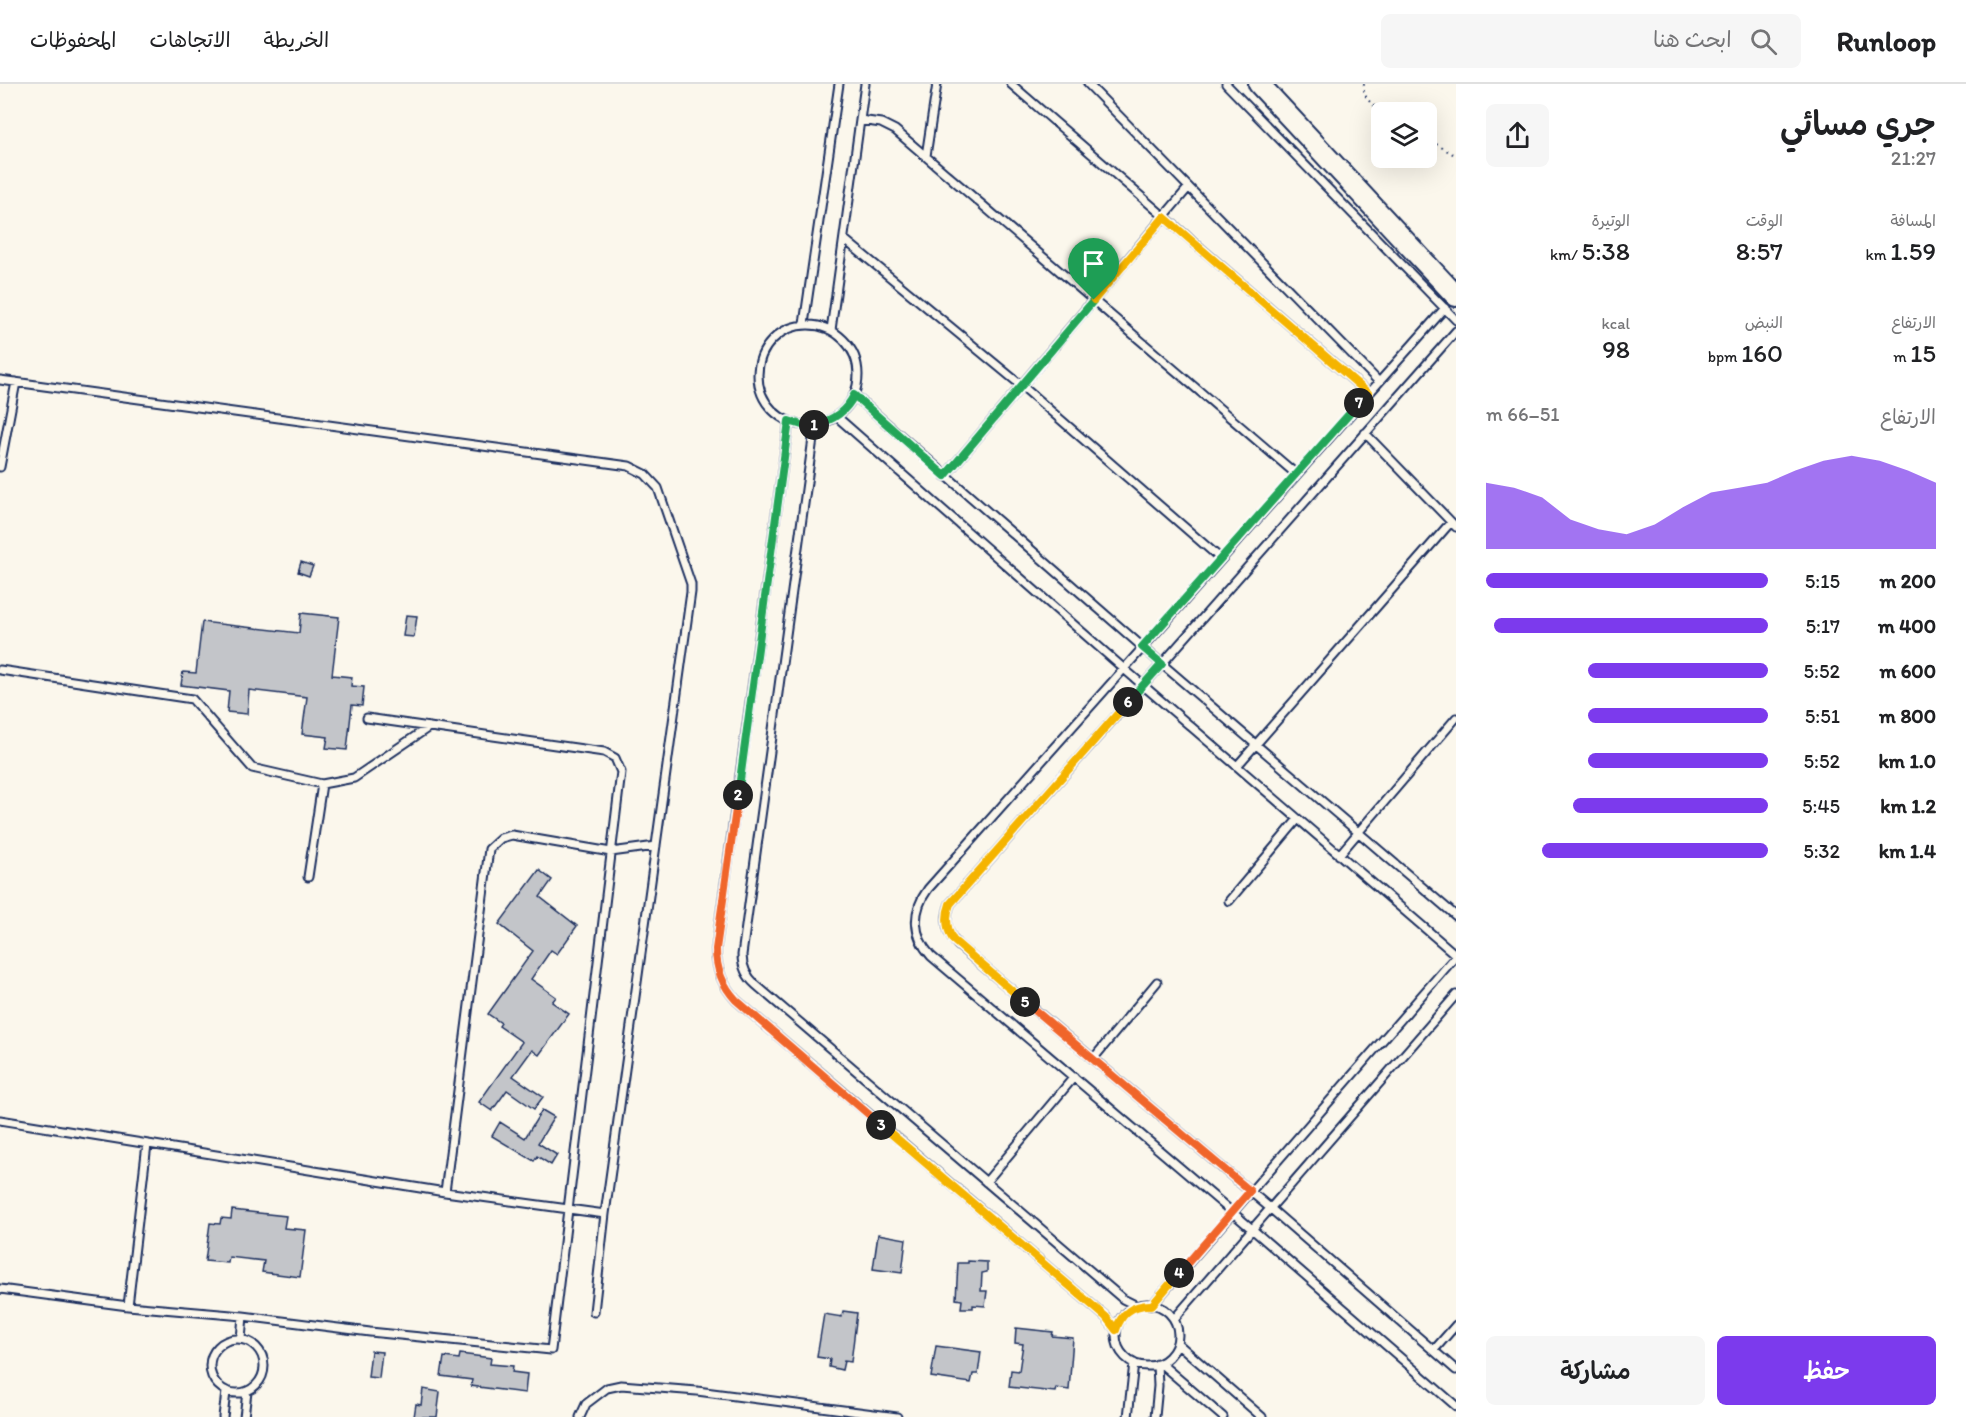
<!DOCTYPE html>
<html lang="ar">
<head>
<meta charset="utf-8">
<style>
	body { margin:0; font-family:Itim,"Playpen Sans Arabic",sans-serif; background:#f6f6f6; color:#202124; direction:rtl; height:100vh; display:flex; flex-direction:column; font-size:22px; white-space:nowrap }
	* { box-sizing:border-box; margin:0 }
	p { font-size:20px; color:#757577 }
	.icon { flex:none; width:33px; height:33px; fill:none; stroke:currentColor; stroke-width:2; stroke-linecap:round; stroke-linejoin:round }
	.map { position:relative; flex:1; overflow:hidden; direction:ltr }
	.panel { display:flex; flex-direction:column; background:#fff; width:510px }
	.panel>* { flex:none }
	.tools { position:absolute; left:1371px; top:18px; display:grid; gap:12px }
	.tools a { display:grid; place-items:center; width:66px; height:66px; border-radius:9px; background:#fff; box-shadow:0 6px 24px #0002; font-size:30px }
	.pin { position:absolute; display:grid; place-items:center; width:51px; height:51px; color:#fff; margin:-62px -26px; border-radius:50% 50% 50% 0; rotate:-45deg; box-shadow:0 0 6px #0007 }
	.pin .icon { rotate:45deg }
	.km { position:absolute; width:30px; height:30px; margin:-15px; border-radius:50%; background:#222; color:#fff; font-size:16px; line-height:30px; text-align:center }
	.round { display:grid; place-items:center; flex:none; width:63px; height:63px; border-radius:9px; background:#f6f6f6 }
	.summary { display:flex; align-items:center; justify-content:space-between; height:102px; padding:0 30px }
	h1 { font-size:33px; font-weight:600; line-height:45px }
	.figures { display:grid; grid-template-columns:repeat(3,1fr); gap:9px; height:102px; padding:6px 30px }
	.figures div { display:grid; align-content:center }
	.figures b { font-size:26px; font-weight:600 }
	.figures small { font-size:16px; font-weight:400 }
	.figures p { font-size:16px }
	.chart { height:168px; padding:12px 30px }
	.chart p { display:flex; justify-content:space-between }
	.chart svg { width:100%; height:108px; margin-top:6px; fill:#7c3aed; opacity:.7 }
	.cta { display:flex; gap:12px; margin-top:auto; padding:12px 30px }
	.cta a { flex:1; height:69px; border-radius:9px; background:#7c3aed; color:#fff; font-size:24px; font-weight:600; line-height:69px; text-align:center }
	.cta a+a { background:#f6f6f6; color:#202124 }
	ul { padding:0 30px; list-style:none; font-size:20px }
	li { display:grid; grid-template-columns:96px 72px 1fr; align-items:center; height:45px }
	li i { height:15px; border-radius:8px; background:#7c3aed }
	header { display:flex; align-items:center; gap:36px; box-sizing:border-box; height:84px; padding:0 30px; background:#fff; border-bottom:2px solid #e0e0e0 }
	header strong { font-size:28px }
	nav { display:flex; gap:33px; margin-inline-start:auto; font-size:21px }
	.search { width:420px; height:54px; background:#f6f6f6; display:flex; align-items:center; gap:15px; box-sizing:border-box; padding:0 21px; border-radius:9px; color:#757577; font-size:22px }
	main { display:flex; flex:1; min-height:0 }
	.map>svg:first-child { display:block }
</style>
</head>
<body>
<header>
<strong>Runloop</strong>
<div class="search"><svg class="icon" aria-label="search" viewBox="0 0 24 24"><circle cx="10" cy="10" r="6"/><path d="M15 15l6 6"/></svg>ابحث هنا</div>
<nav><a>الخريطة</a><a>الاتجاهات</a><a>المحفوظات</a></nav>
</header>
<main>
<section class="panel">
<div class="summary"><div><h1>جري مسائي</h1><p>21:27</p></div><a class="round"><svg class="icon" aria-label="share" viewBox="0 0 24 24"><path d="M12 15V3M7 8l5-5 5 5M5 13v7h14v-7"/></svg></a></div>
<div class="figures">
<div><p>المسافة</p><b>1.59<small> km</small></b></div>
<div><p>الوقت</p><b>8:57</b></div>
<div><p>الوتيرة</p><b>5:38<small> /km</small></b></div>
</div>
<div class="figures">
<div><p>الارتفاع</p><b>15<small> m</small></b></div>
<div><p>النبض</p><b>160<small> bpm</small></b></div>
<div><p>kcal</p><b>98</b></div>
</div>
<div class="chart"><p><span>الارتفاع</span>51–66 m</p>
<svg viewBox="0 0 160 44" preserveAspectRatio="none"><path d="M0 44V17L10 19L20 23L30 32L40 36L50 38L60 34L70 27L80 21L90 19L100 17L110 12L120 8L130 6L140 8L150 12L160 17V44z"/></svg>
</div>
<ul>
<li><b>200 m</b>5:15<i style="width:100%"></i></li>
<li><b>400 m</b>5:17<i style="width:97%"></i></li>
<li><b>600 m</b>5:52<i style="width:64%"></i></li>
<li><b>800 m</b>5:51<i style="width:64%"></i></li>
<li><b>1.0 km</b>5:52<i style="width:64%"></i></li>
<li><b>1.2 km</b>5:45<i style="width:69%"></i></li>
<li><b>1.4 km</b>5:32<i style="width:80%"></i></li>
</ul>
<div class="cta"><a>حفظ</a><a>مشاركة</a></div>
</section>
<div class="map">
<svg width="1456" height="1333" viewBox="0 0 1456 1333">
	<rect width="100%" height="100%" fill="#fbf7ec"/>
	<filter id="ink" filterUnits="userSpaceOnUse"><feTurbulence type="fractalNoise" baseFrequency=".0167" numOctaves="2"/><feDisplacementMap in="SourceGraphic" scale="12" xChannelSelector="R" yChannelSelector="G"/><feConvolveMatrix kernelMatrix="1 2 1 2 8 2 1 2 1" color-interpolation-filters="sRGB"/></filter>
	<g filter="url(#ink)">
		<path fill="#c3c5c9" stroke="#1b2f5e" stroke-width="1.5" d="M301,478L313,482L309,492L298,488Z
			M301,529L339,533L332,591L352,593L351,602L364,603L362,622L352,621L347,666L326,664L328,653L302,650L307,613L249,606L247,630L227,628L229,607L181,601L183,588L196,589L202,538L299,549Z
			M406,531L417,532L414,553L403,552Z
			M539,786L552,796L540,813L577,842L557,870L551,866L531,895L556,913L552,918L569,930L539,971L532,966L513,992L543,1013L534,1025L507,1006L492,1027L479,1018L522,958L499,942L501,939L488,930L533,867L499,840Z
			M542,1026L554,1033L538,1059L557,1071L551,1081L537,1072L534,1077L492,1052L500,1038L525,1054Z
			M232,1126L286,1132L284,1144L306,1146L300,1193L262,1188L264,1177L229,1173L228,1179L205,1177L210,1139L220,1140L221,1134L231,1135Z
			M878,1150L906,1155L902,1189L873,1185Z
			M968,1177L987,1178V1188L982,1189L981,1207H987L985,1222L973,1221V1224H961L962,1216L956,1215L958,1179H968Z
			M843,1227L857,1229L851,1278L844,1277L842,1286L829,1283L830,1275L817,1273L824,1230L842,1233Z
			M1016,1244L1053,1248L1052,1252L1073,1254L1069,1306L1056,1304L1055,1308L1009,1303L1011,1286L1019,1287L1023,1260L1015,1259Z
			M936,1262L981,1268L978,1290H973L971,1299L931,1293Z
			M371,1267L382,1268L379,1294L368,1293Z
			M460,1270L491,1274L490,1280L513,1282L512,1288L527,1290L525,1309L471,1302L472,1296L441,1292L444,1273L459,1275Z
			M423,1305L440,1308L437,1333H414L416,1320L421,1321Z"/>
		<g fill="none" stroke-linecap="round" stroke-linejoin="round">
			<g stroke="#1b2f5e" stroke-width="11">
				<path id="lane" d="M1011,0L1368,309
					M1088,0L1379,298
					M1226,0L1456,236
					M860,36L881,39L895,46L1296,390
					M926,72L937,0
					M844,155L1022,302L1221,475
					M1445,224L928,805C912,827 912,851 931,872L1252,1145L1456,1322
					M804,240L839,0
					M758 291a50 50 0 1 1 100 0a50 50 0 1 1-100 0Z
					M831,246L865,0
					M1456,247L950,820C944,836 946,849 958,861L1270,1124L1456,1286
					M0,296L629,382L645,390L658,404L691,500V508L605,1130L594,1228
					M854,311L1162,580L1456,832
					M836,332L1123,584L1456,871
					M789,337L716,865C716,885 722,901 736,916L1106,1233L1116,1246
					M815,340L742,871C742,884 747,893 756,901L1123,1215L1137,1222
					M1365,349L1456,443
					M0,383L16,298
					M945,392L1188,104
					M0,586L192,615L252,684L322,700L354,694L429,643
					M1237,682L1451,438
					M1339,771L1456,634
					M308,793L322,700
					M1229,817L1298,735
					M1093,975L1157,898
					M0,1036L445,1108L605,1130
					M986,1098L1074,993
					M445,1108L489,765L501,754L512,751L611,768L656,762
					M0,1205L128,1222L243,1232L370,1248L551,1266L621,688L615,674L604,668L367,634
					M1116 1251a31 31 0 1 1 62 0a31 31 0 1 1-62 0Z
					M1152,1221L1456,872
					M128,1222L147,1060
					M1174,1235L1456,911
					M210 1282a27 27 0 1 1 54 0a27 27 0 1 1-54 0Z
					M241,1255L243,1232
					M1177,1259L1262,1333
					M1434,1266L1456,1241
					M1160,1279L1223,1333
					M223,1333L226,1308
					M244,1333L247,1308
					M580,1333L586,1320L607,1304L621,1301L697,1307L897,1333
					M1128,1333L1134,1279
					M1155,1333L1158,1302L1157,1280"/>
			</g>
			<g stroke="#1b2f5e" stroke-width="24">
				<path id="secondary" d="M1259,0L1456,212"/>
			</g>
			<path stroke="#1b2f5e" stroke-width="2" stroke-dasharray="1.5 4.5" stroke-linecap="butt" d="M1364,0C1362,14 1373,22 1384,28
				M1426,54L1456,72"/>
			<use href="#lane" stroke="#fbf7ec" stroke-width="7"/>
			<use href="#secondary" stroke="#fbf7ec" stroke-width="20"/>
		</g>
	</g>
	<g fill="none" stroke-linecap="round" stroke-linejoin="round" filter="url(#ink)">
		<g stroke="#fff" stroke-width="12">
			<path id="split-1" d="M814,341C832,337 846,328 854,311L945,392L1094,216"/>
		</g>
		<g stroke="#fff" stroke-width="12">
			<path id="split-2" d="M738,711L789,337L802,341H814"/>
		</g>
		<g stroke="#fff" stroke-width="12">
			<path id="split-3" d="M738,711L716,865C716,885 722,901 736,916L881,1041"/>
		</g>
		<g stroke="#fff" stroke-width="12">
			<path id="split-4" d="M881,1041L1106,1233L1116,1246C1121,1229 1134,1220 1152,1221L1179,1189"/>
		</g>
		<g stroke="#fff" stroke-width="12">
			<path id="split-5" d="M1025,918L1250,1107L1179,1189"/>
		</g>
		<g stroke="#fff" stroke-width="12">
			<path id="split-6" d="M1025,918L953,856C946,844 945,833 950,820L1128,618"/>
		</g>
		<g stroke="#fff" stroke-width="12">
			<path id="split-7" d="M1128,618L1162,580L1142,563L1359,319"/>
		</g>
		<g stroke="#fff" stroke-width="12">
			<path id="split-8" d="M1094,216L1164,133L1368,309L1359,319"/>
		</g>
		<use href="#split-1" stroke="#22a559" stroke-width="8"/>
		<use href="#split-2" stroke="#22a559" stroke-width="8"/>
		<use href="#split-3" stroke="#f0652b" stroke-width="8"/>
		<use href="#split-4" stroke="#f5b400" stroke-width="8"/>
		<use href="#split-5" stroke="#f0652b" stroke-width="8"/>
		<use href="#split-6" stroke="#f5b400" stroke-width="8"/>
		<use href="#split-7" stroke="#22a559" stroke-width="8"/>
		<use href="#split-8" stroke="#f5b400" stroke-width="8"/>
	</g>
</svg>
<div class="tools">
<a><svg class="icon" aria-label="layers" viewBox="0 0 24 24"><path d="M12 4l9 5-9 5-9-5zM3 14l9 5 9-5"/></svg></a>
</div>
<div class="pin" style="left:1094px;top:216px;background:#1e9e55"><svg class="icon" aria-label="arrive" viewBox="0 0 24 24"><path d="M6 21V4h12l-3 4 3 4H6"/></svg></div>
<b class="km" style="left:814px;top:341px">1</b>
<b class="km" style="left:738px;top:711px">2</b>
<b class="km" style="left:881px;top:1041px">3</b>
<b class="km" style="left:1179px;top:1189px">4</b>
<b class="km" style="left:1025px;top:918px">5</b>
<b class="km" style="left:1128px;top:618px">6</b>
<b class="km" style="left:1359px;top:319px">7</b>
</div>
</main>
</body>
</html>
